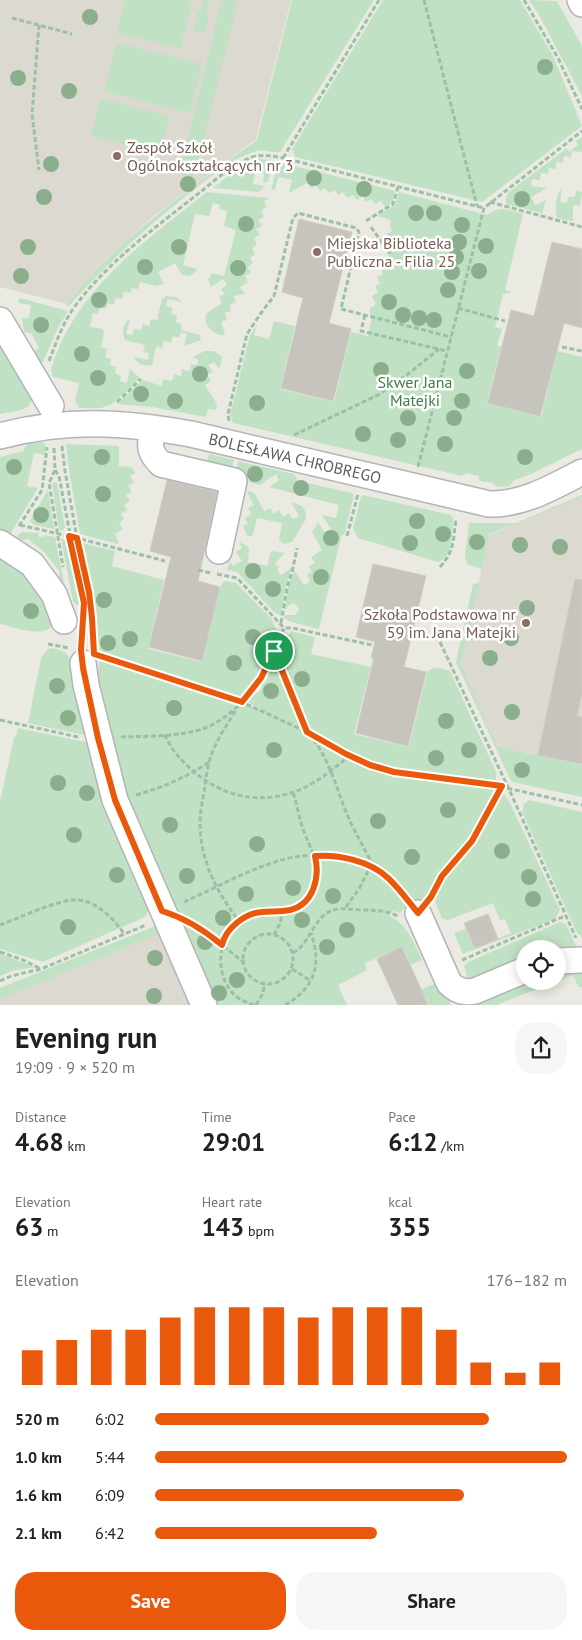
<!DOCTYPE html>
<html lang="en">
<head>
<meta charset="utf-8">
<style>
	body { margin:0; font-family:"PT Sans",sans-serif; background:#f6f6f6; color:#202124; height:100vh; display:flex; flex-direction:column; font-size:19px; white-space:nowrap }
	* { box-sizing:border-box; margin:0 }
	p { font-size:16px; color:#757577 }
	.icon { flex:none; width:28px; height:28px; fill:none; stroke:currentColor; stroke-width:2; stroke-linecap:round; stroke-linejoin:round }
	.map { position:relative; height:1005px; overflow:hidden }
	.details { display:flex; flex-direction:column; background:#fff; flex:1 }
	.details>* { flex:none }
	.buttons { position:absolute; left:516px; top:940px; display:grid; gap:10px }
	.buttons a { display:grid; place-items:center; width:50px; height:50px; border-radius:50%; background:#fff; box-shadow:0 2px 12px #0003; font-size:25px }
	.pin { position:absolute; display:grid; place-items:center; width:42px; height:42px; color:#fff; margin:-21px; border:2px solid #fff; border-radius:50%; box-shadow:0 1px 5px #0007 }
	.round { display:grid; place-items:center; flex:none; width:52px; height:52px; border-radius:20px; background:#f6f6f6 }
	.headline { display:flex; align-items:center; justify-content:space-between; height:85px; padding:0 15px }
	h1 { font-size:28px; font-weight:800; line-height:38px }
	.metrics { display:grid; grid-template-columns:repeat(3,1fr); gap:8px; height:85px; padding:5px 15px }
	.metrics div { display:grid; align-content:center }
	.metrics b { font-size:25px; font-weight:800 }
	.metrics small { font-size:14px; font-weight:400 }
	.metrics p { font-size:14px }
	.chart { height:140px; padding:10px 15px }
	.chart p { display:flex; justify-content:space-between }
	.chart svg { width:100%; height:90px; margin-top:5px; stroke:#ea580c; stroke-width:6 }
	.primary-button { display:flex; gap:10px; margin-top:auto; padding:10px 15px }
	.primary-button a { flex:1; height:58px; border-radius:20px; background:#ea580c; color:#fff; font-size:20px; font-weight:800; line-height:58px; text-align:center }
	.primary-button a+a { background:#f6f6f6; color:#202124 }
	ul { padding:0 15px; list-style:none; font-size:16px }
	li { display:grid; grid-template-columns:80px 60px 1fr; align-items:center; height:38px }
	li i { height:12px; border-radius:6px; background:#ea580c }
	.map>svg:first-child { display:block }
</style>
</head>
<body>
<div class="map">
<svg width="582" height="1005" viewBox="0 0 582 1005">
	<rect width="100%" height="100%" fill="#ebeae2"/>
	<path fill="#dbd9d0" d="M0,0H291L256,139L155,215L103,262L67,304L0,287Z
		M582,495V764L497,746L461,664L489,535Z
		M161,933L192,1005H0V999Z"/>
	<path fill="#c0e1c3" d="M125,0H192L180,48L117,33Z
		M204,0H209L206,12L209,14L205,33L194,31L198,11H201Z
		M222,0H238L194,177L179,174Z
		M292,0H374L280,152C272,153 265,149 257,151C234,158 214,174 195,189C148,225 108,263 68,307L66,305C79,291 90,275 104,262C151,216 204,178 257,140Z
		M383,0H520L553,56L582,126L482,202L295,157L292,149Z
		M529,0L557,1L582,46V96L539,15Z
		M116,43L202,64L190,113L104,91Z
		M100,99L169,116L160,154L91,136Z
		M582,137V152L572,151L571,157L564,156L563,163L556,162V169L549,168L548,174L541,173L540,180L532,179L531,186L547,188L531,197L535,205L546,200L542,213L506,204V196L509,192L567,148L569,152L578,145L576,141Z
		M259,159L274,160L268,181L265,183L263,182L264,174L255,172L253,184L265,186L259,192L213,188L240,167Z
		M278,162L395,191L392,202L385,207L381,201L375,204L371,199L366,202L363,196L357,200L353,195L347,198L343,192L338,195L335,190L329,193L325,188L320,191L316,185L311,188L307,183L289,193L292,180L278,177L275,190H271Z
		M562,188L560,202L567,203L568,197H575L576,191L582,192L580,206L573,205V221L557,218C554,209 556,194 562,188Z
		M207,192L270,198L264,201L267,207L261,211L264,217L258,220L262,226L256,229L260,235L254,238L257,245L252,248L255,254L250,258L253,263L247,267L251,272L245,276L248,282L240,287L245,294L234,296L236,303L230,304L231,311L225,313L227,320L221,322L225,335C216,336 202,326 206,315C209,310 218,306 222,303L219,297L225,294L221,289L227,285L223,279L211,287L208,279L212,273L224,276L236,230L224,226L227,211L219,209L220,205L213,203L209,216L195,214L183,265L197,269L195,272L190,276L182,275L175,263L158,272L164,284L156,286L140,282L138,289L132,288L130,293L124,292L122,299L115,298L114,305L108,303L106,309L100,308L98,314L93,313L90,327L103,329L104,334L101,347L107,349L105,357L111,359L110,365L116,367L115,373L121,376L120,381L127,383L130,369L140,378L112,404L101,408H79L75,401L79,383L53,377L51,370C74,290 144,242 207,192Z
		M399,192L487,215C501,205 507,210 523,214L505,290L512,292L503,294L495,327L502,329L497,345L501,347L487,403L541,417L557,351L582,357V449L533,473L513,481L510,486L497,487L492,483L480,481L478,476L466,473L462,476L233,423L230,415L250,335L257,325L254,335L269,339L274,321L295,326L280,389L334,402L351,332L368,336L371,321L374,316L370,314V308L376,304L372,296L378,292L375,286L380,283L377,277L383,274L380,267L385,264L381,258L389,256L390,252L385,244L390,240L387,234L392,231L390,226L391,220L377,216L395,205Z
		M166,296L176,297L182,302L168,299L166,306L173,308L171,314L177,316L176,322L182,324L181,330L200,335L201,340L184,346L187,334L181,332L179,338L173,336L171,343L164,341L162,348L156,347L152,365C143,367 138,364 134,357L148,360L149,353L143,352L145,345L125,340C122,333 122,324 130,319L126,334L132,335L134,329L141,330L143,324L149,326L151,319L157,320L162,299Z
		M20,298L68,311L59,326L41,366L30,354L39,348L31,333L24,332L22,318H29L31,305L18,303Z
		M0,341L32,399C30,412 12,411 0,414Z
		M204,351H214L222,357L219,369L214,362L208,365L213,372L207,375L211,381L205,385L217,404L216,410L208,409L206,417L152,407L117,404L143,380L162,386L163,379L172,381L174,374L181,376L182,369L190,371L191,364L197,365L198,359L192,358Z
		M37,441L45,443L46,455L34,453L27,486L38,488L7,539L0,535V457L23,451L28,442Z
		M66,444L119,446V466L131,467L136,473L130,476L134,482L128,486L132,492L126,495L130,501L124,505L127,510L121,514L124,519L119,523L123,529L115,534L118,540V544L80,534L69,470Z
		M209,454L234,460L230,474L206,467Z
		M238,461L294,474L298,481L352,493L354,495L344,535H342L341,537L319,629L291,622L284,618L285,615H295L299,609L294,603L288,606L285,611L288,588L294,570L304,585L310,581L307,575L312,572L309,566L315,563L311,557L322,550L312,532L318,523L325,532L331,529L322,515L336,518L339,505L269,487L279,480L276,474L260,485L249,482V478L235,475Z
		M55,482L57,483L65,527L62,531L59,530L52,483Z
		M48,490L54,529L34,525L30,521Z
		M250,491L255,494L264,511L270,508L274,514L279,510L283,517L289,513L293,519L299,516L291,502L302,506L306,513V519L292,542L284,544L279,540L282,523L257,518L253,535L248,537L243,526L248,524L245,518L251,514L248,508L254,505L247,492Z
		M363,495L451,515L453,518C452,533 454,556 438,562L358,538L353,528L361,497Z
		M582,495V497L489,534L482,569L467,564L465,556L469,523H516Z
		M23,532L39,533L38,536L44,537L45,535L55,537L68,603L58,582L60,572L44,552L28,539L14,542L19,534Z
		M61,538L67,542L69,545L81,599V603L77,605L73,602Z
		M239,542L247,546L249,549L248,562L267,566L271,551L285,553L275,563L279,568L277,570L281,575L292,567L285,588L281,616L274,612L237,572L227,570L230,561L233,566L242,561L236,552L242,548Z
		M83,543L115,551L112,566L164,580L148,649L202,662L221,586L224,581L236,583L272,619L277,632L276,638L263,666L242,698L239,699L100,652L94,599L81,545Z
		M4,554L31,576L54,623C45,640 15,627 0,624V559Z
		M479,583L461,664L497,746L582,765V797L512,782L510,779L456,662L461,638L466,636V633L463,630L473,584Z
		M291,631L315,637L311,654L371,667L354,734L409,747L427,672C434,666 441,668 450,671L496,772C494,784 506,795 511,805L560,910L555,919L463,954L454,933L466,929L475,948L511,933L505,919L500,920L493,903L448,920L442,919L433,896L434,892L429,894L427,898L405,904L406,906L400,913L393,911L388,915C406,923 415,943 422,960L411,965L403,947L365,963L367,970L338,985L347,1005H215L126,801L97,689L99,658L263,710L248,702L256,692L258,693L262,688L260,686L262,682L264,683L268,678L266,676L275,659L300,720L304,721L278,653Z
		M53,648L65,652L72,661L88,736L28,723L41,658L48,649Z
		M18,728L90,743L150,908L145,917L43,962L0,949V801L14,738L16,736Z
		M529,800L582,812V937L577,933L522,812L524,804Z
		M560,922L566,924L582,959V987L579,988L573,975L558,981V949H525V981H557L497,1005H476L464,966L468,962Z
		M158,925L161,933L0,999V988Z
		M0,954L35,967L12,971L0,976Z
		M441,981L451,1005H429L425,996L403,1005H400L403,997Z"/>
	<path fill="#c7c4be" stroke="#cfccc1" d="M299,219L352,232L329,323L351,329L333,401L281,388L303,298L282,292Z
		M552,242L582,249V328L564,323L540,416L488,403L511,310L534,316Z
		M167,480L217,492L198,581L220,587L202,661L149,647L171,557L150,551Z
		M373,564L426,576L404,667L426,672L408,746L356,733L374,658H371L375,642L356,637Z
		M575,579L582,580V693L577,716L582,717V764L538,755Z
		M488,914L498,939L475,948L464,923Z
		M402,947L428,1005H398L377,959Z"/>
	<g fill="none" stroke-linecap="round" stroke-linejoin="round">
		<g stroke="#b2b4b8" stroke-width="28">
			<path id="minor" d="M580,0L582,4
				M0,320L51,406
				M152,428C150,446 148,451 161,464L234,481L219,551
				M0,436C67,418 124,422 191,434L489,504C522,505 553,487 582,472
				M0,543L32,564L54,594L64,621
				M83,663L86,685L115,800L204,1005
				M418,913L449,983C457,991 464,993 475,991L525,970
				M558,961L582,960"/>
		</g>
		<path stroke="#9ac1a8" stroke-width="3" stroke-dasharray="5 2.5" stroke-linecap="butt" d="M424,0L477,206
			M524,0L558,58L582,109
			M12,18L72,34
			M39,25L32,114L39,170
			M283,158L379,0
			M490,202L582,227
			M366,221L393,204L398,187
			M371,227L390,254
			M458,308L505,321
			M365,315L361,331L447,351
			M562,347L582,351
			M49,361C56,343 62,325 73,309C106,263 155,228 199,193C216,180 233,163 253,157C263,154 272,156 283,158L484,208
			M117,402L141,379
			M229,421L228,414L247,334L261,313L274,296L293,218L298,213L356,228L359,232L341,309L451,337
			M294,435L378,395L408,374L439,349
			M62,446L65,471L77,538L165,561
			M54,448L55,470L49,483L63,567
			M418,467L484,208L582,131
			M55,470L59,476L84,608
			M20,525L77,538C85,574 92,609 93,646
			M19,526L42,490L47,447
			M347,536L358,494
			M440,567C455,550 453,540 456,519
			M198,570L211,573
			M217,574L237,578L284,628
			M281,623L287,588L293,568L297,548
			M440,642L513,798L576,938
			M48,644L69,648
			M274,651L307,732C329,755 337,791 349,819C357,836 366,852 375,868
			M104,657L242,702L307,732L349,756L370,765L394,771L458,782L502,787L582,805
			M235,711C229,722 221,733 216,744C208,759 206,777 204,793C202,803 200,813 200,823C200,860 217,893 239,921
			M0,720L78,737
			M164,735C168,740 170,746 174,751C204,789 247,808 294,792C314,785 334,769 349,756
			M121,737C146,736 182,737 205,728C248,710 267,668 284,628H292L372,645
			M136,795C163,787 186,778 209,762
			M431,897L442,875L472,841L502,787
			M184,902C213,889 242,873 272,863C319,846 374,856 405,896
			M346,907L359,889L370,867
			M193,924L220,943L243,962
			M0,925C19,918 61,898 78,900C97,901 115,920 124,934
			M243 959a25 25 0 1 1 50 0a25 25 0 1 1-50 0Z
			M274,935L281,922V911
			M0,952L23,960L41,969
			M293,953C304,947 308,936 315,926C329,904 341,909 363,910C376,910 386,911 398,916
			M462,960L565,916
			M292,969L311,981
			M0,981L11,976L41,969L146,925
			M254,1005C246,1002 237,999 231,991C215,971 218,938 238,922C261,903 300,921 314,888C323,867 310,849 303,829C299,817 297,805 293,792
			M256,1005L262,995L265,984
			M285,1005C315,988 322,964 311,933"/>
		<use href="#minor" stroke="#fff" stroke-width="25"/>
	</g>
	<g fill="#8baf8c">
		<circle cx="90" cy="17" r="8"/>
		<circle cx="545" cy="67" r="8"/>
		<circle cx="18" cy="78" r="8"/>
		<circle cx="69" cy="91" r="8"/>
		<circle cx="51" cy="164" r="8"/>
		<circle cx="314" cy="178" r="8"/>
		<circle cx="188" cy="184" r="8"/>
		<circle cx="364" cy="189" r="8"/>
		<circle cx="44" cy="197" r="8"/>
		<circle cx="522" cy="199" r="8"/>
		<circle cx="416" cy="213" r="8"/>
		<circle cx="434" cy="213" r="8"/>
		<circle cx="246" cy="224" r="8"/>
		<circle cx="462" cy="225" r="8"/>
		<circle cx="459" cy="242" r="8"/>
		<circle cx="486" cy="246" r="8"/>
		<circle cx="28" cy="247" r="8"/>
		<circle cx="179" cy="247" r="8"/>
		<circle cx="456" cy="257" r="8"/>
		<circle cx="145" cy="267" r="8"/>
		<circle cx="238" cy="268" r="8"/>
		<circle cx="479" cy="271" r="8"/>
		<circle cx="452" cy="272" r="8"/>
		<circle cx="21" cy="276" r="8"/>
		<circle cx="448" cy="290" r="8"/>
		<circle cx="99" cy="300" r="8"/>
		<circle cx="389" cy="302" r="8"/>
		<circle cx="403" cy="315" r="8"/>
		<circle cx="419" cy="318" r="8"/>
		<circle cx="434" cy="320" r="8"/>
		<circle cx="41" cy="325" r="8"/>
		<circle cx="82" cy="354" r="8"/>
		<circle cx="381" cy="370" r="8"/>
		<circle cx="467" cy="371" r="8"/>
		<circle cx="200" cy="374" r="8"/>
		<circle cx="98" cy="378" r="8"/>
		<circle cx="141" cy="394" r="8"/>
		<circle cx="175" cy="401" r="8"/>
		<circle cx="462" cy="401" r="8"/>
		<circle cx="257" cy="403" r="8"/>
		<circle cx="408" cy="418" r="8"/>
		<circle cx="454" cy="418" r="8"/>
		<circle cx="363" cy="434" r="8"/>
		<circle cx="398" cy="440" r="8"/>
		<circle cx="445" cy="444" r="8"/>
		<circle cx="102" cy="457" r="8"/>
		<circle cx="525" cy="457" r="8"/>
		<circle cx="14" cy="467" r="8"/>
		<circle cx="255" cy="474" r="8"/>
		<circle cx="301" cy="488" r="8"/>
		<circle cx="103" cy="494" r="8"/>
		<circle cx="41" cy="515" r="8"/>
		<circle cx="417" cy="521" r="8"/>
		<circle cx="443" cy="534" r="8"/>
		<circle cx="331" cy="538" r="8"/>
		<circle cx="477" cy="542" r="8"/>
		<circle cx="410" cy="543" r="8"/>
		<circle cx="520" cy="545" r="8"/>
		<circle cx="560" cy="547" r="8"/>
		<circle cx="253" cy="571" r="8"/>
		<circle cx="321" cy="577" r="8"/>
		<circle cx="273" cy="589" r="8"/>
		<circle cx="104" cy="600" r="8"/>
		<circle cx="527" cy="608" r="8"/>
		<circle cx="31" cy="611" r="8"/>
		<circle cx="253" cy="637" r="8"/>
		<circle cx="511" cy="638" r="8"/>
		<circle cx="130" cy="639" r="8"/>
		<circle cx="108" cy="643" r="8"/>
		<circle cx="490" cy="658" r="8"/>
		<circle cx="234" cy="663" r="8"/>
		<circle cx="302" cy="679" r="8"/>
		<circle cx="57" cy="686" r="8"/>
		<circle cx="271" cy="691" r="8"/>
		<circle cx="174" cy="708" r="8"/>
		<circle cx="512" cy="712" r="8"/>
		<circle cx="68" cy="718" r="8"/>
		<circle cx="446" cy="721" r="8"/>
		<circle cx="274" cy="750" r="8"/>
		<circle cx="469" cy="750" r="8"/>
		<circle cx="436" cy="758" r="8"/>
		<circle cx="522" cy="770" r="8"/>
		<circle cx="58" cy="783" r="8"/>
		<circle cx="87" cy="793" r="8"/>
		<circle cx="448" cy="810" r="8"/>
		<circle cx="378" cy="821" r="8"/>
		<circle cx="170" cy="825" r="8"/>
		<circle cx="74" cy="835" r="8"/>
		<circle cx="257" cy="844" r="8"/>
		<circle cx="502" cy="851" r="8"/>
		<circle cx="412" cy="857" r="8"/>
		<circle cx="117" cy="875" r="8"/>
		<circle cx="187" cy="876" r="8"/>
		<circle cx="529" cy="877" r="8"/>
		<circle cx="293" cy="888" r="8"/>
		<circle cx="246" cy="894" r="8"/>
		<circle cx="333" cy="896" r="8"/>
		<circle cx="533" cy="899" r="8"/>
		<circle cx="223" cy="918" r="8"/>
		<circle cx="302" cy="920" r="8"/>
		<circle cx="68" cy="927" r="8"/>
		<circle cx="347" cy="930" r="8"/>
		<circle cx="205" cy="942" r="8"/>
		<circle cx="327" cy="947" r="8"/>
		<circle cx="155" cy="958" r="8"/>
		<circle cx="237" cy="980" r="8"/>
		<circle cx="219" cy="993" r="8"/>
		<circle cx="154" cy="996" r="8"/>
	</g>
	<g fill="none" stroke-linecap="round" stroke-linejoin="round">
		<g stroke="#fff" stroke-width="10">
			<path id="route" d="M69,536L77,538L89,592L92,618L94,654L242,702L261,678L274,651L307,732L346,754L370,765L394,772L502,786L472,841L442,876L431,897L418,913C408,901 399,888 388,878C370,861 338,854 315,856C320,877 314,904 290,910C280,912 272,911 262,912C245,913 226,928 222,945C204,930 185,918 162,911L115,800L98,738L83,668L81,650L84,603Z"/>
		</g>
		<use href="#route" stroke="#ea580c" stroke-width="6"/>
	</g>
	<g fill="#8d6e63" stroke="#fff" stroke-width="2">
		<circle cx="117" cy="156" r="5"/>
		<circle cx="317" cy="252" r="5"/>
		<circle cx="526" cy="623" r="5"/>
	</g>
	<g text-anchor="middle" stroke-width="5" stroke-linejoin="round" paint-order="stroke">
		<g font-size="16" fill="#785e54" stroke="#fff" text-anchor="start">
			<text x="127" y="153">Zespół Szkół<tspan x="127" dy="18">Ogólnokształcących nr 3</tspan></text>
			<text x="327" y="249">Miejska Biblioteka<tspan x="327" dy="18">Publiczna - Filia 25</tspan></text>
			<text x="516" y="620" text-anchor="end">Szkoła Podstawowa nr<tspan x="516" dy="18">59 im. Jana Matejki</tspan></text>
		</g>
		<g font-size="16" fill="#3c7e45" stroke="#fff">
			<text x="415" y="388">Skwer Jana<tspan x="415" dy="18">Matejki</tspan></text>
		</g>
		<g font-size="16" fill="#5a5d61" stroke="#fff">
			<text transform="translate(295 458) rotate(13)" y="6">BOLESŁAWA CHROBREGO</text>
		</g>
	</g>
</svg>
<div class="buttons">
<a><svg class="icon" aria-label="locate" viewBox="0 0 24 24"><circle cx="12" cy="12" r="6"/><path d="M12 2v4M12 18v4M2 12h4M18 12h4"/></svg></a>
</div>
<div class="pin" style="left:274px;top:651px;background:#1e9e55"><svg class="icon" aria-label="arrive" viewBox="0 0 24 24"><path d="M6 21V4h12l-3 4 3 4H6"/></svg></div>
</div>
<section class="details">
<div class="headline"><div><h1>Evening run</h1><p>19:09 · 9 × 520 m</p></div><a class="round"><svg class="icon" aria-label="share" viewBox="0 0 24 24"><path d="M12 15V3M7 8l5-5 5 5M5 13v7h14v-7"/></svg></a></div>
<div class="metrics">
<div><p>Distance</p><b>4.68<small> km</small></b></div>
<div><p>Time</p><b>29:01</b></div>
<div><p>Pace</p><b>6:12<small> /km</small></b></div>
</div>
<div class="metrics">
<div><p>Elevation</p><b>63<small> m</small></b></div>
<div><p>Heart rate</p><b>143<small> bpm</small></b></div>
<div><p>kcal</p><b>355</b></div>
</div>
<div class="chart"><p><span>Elevation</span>176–182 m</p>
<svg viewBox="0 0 160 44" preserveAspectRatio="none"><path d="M5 44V27M15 44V22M25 44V17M35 44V17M45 44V11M55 44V6M65 44V6M75 44V6M85 44V11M95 44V6M105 44V6M115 44V6M125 44V17M135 44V33M145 44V38M155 44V33"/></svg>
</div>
<ul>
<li><b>520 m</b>6:02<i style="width:81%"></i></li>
<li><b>1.0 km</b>5:44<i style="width:100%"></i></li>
<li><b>1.6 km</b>6:09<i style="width:75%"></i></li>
<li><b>2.1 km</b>6:42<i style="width:54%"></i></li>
</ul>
<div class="primary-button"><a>Save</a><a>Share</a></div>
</section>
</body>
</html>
